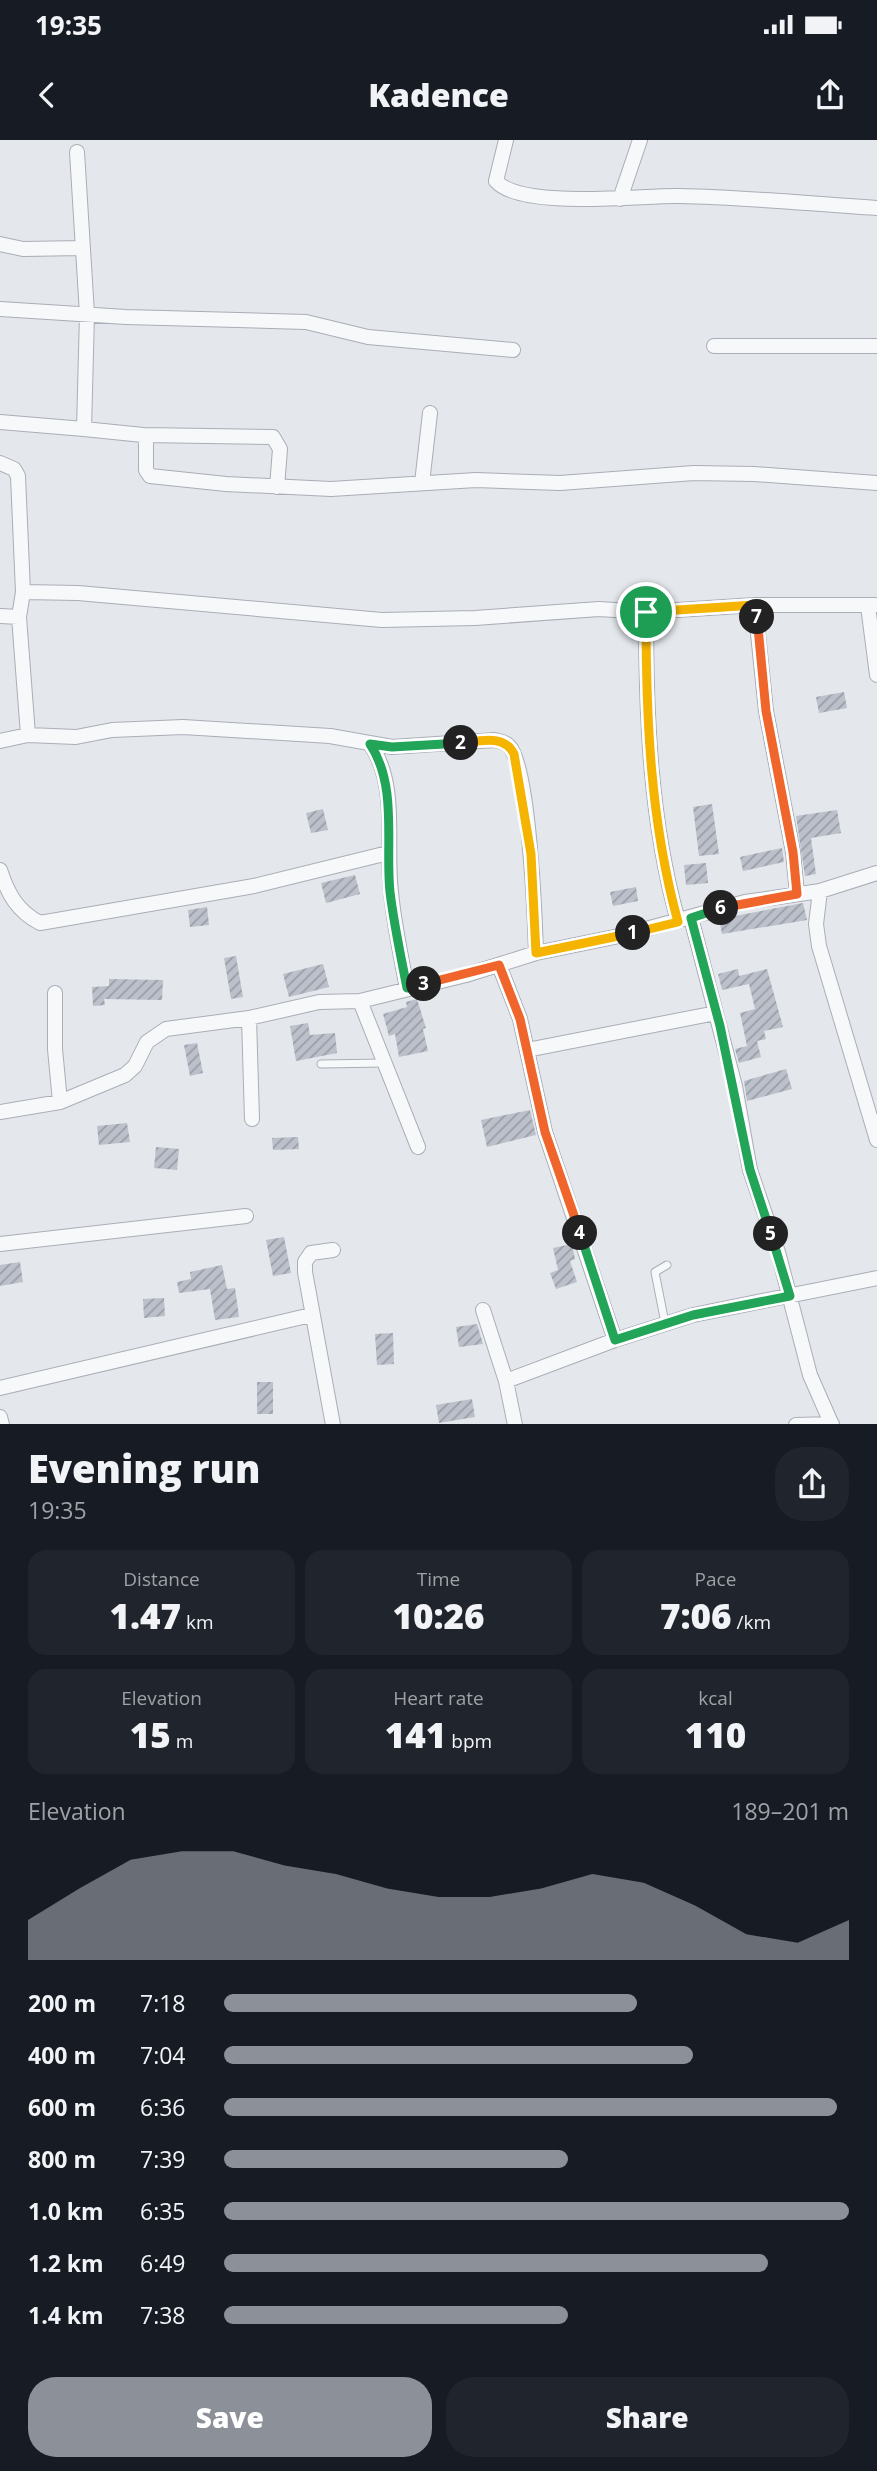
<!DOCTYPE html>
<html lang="en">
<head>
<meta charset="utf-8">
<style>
	body { margin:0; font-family:"Open Sans",sans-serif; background:#20242c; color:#f1f3f6; height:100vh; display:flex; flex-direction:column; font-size:26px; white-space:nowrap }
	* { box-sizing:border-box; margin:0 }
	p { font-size:23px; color:#9ea1a6 }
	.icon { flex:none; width:38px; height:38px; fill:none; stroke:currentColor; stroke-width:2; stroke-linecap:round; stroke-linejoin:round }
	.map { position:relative; height:1284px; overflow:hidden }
	.side { display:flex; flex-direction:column; background:#171b24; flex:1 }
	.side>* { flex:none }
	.pin { position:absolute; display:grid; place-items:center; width:60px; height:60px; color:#fff; margin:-30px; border:4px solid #fff; border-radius:50%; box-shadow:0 2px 7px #0007 }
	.km { position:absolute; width:35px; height:35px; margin:-18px; border-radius:50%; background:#222; color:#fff; font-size:19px; line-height:35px; text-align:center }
	.round { display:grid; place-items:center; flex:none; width:74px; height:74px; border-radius:28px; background:#20242c }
	.summary { display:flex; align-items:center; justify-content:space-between; height:119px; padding:0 28px }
	h1 { font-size:38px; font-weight:800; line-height:52px }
	.figures { display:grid; grid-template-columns:repeat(3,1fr); gap:10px; height:119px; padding:7px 28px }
	.figures div { display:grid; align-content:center; border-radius:18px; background:#20242c; text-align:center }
	.figures b { font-size:35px; font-weight:800 }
	.figures small { font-size:19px; font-weight:400 }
	.figures p { font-size:19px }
	.chart { height:196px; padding:14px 28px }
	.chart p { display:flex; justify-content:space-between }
	.chart svg { width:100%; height:126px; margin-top:7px; fill:#8c9099; opacity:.7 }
	.primary-button { display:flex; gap:14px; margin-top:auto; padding:14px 28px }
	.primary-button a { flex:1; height:80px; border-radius:28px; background:#8c9099; color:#fff; font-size:28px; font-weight:800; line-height:80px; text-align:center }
	.primary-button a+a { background:#20242c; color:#f1f3f6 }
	ul { padding:0 28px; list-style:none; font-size:23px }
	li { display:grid; grid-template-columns:112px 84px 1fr; align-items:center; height:52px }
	li i { height:18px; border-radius:9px; background:#8c9099 }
	.status { display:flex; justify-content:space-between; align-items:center; height:49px; padding:0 35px; background:#171b24; direction:ltr }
	.status svg { height:19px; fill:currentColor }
	header { display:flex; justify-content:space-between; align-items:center; height:91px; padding:0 28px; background:#171b24; font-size:32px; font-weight:800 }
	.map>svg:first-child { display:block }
</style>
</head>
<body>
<div class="status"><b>19:35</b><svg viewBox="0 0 49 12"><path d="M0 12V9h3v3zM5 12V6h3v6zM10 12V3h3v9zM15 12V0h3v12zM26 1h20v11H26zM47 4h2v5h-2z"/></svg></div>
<header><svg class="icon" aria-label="back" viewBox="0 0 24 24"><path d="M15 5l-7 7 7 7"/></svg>Kadence<svg class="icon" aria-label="share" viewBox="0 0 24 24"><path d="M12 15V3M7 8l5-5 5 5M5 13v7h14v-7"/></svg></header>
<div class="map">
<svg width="877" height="1285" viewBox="0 0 877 1285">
	<defs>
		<pattern id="building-hatch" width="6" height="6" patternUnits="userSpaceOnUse" patternTransform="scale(1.75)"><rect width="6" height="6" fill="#bbc0ca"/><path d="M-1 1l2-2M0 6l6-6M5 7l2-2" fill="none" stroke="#989da6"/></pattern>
	</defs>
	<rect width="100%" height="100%" fill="#e4e7ec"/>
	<path fill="url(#building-hatch)" d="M844,552L847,568L819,573L816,557Z
		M712,664L719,714L699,716L693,667Z
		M323,669L328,690L311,693L306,673Z
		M837,670L841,693L811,698L816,734L805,736L796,676Z
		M782,708L784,722L743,731L740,717Z
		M706,723L708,743L686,745L684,725Z
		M355,735L360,754L326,763L321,743Z
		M636,747L638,761L613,766L610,752Z
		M803,763L807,780L722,794L719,779Z
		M207,767L209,785L190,787L188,770Z
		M236,816L243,857L231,859L224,818Z
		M323,824L329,847L289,857L283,834Z
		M738,829L739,836L767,829L783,887L764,891L766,899L757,901L761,917L739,923L735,909L747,906L740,873L755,869L749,844L722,850L718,834Z
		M109,839L163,840L162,860L104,859L105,865L93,866L92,847L109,846Z
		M417,859L426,888L423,889L428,911L399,917L395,894L389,896L383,874L407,867L406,862Z
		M308,883L310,895L335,893L337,913L296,921L290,886Z
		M197,903L203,933L190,936L184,905Z
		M786,929L792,949L747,961L744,941Z
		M530,970L536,995L487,1007L481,980Z
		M127,983L130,1002L99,1005L97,986Z
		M298,997L299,1009L273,1010L272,998Z
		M156,1007L179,1009L177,1030L154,1028Z
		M284,1097L291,1133L273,1136L266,1100Z
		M572,1104L575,1119L570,1121L577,1142L556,1149L550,1133L558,1130L553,1108Z
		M20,1122L23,1142L0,1146V1125Z
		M222,1125L227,1149L235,1148L239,1177L215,1180L210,1149L179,1153L177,1142L191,1139L190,1132Z
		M164,1158L165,1176L144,1178L143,1159Z
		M477,1184L483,1204L459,1207L456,1187Z
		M393,1193L394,1224L377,1225L375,1194Z
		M257,1242H273V1274H257Z
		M472,1259L475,1277L439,1283L436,1265Z"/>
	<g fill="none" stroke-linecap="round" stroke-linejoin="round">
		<g stroke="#a9aeb7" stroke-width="9">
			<path id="lane" d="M321,924L384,923
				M665,1183L655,1132L667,1125"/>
		</g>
		<g stroke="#a9aeb7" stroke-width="16">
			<path id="street" d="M506,0L496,41C521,70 642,55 679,56C745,57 811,64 877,68
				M77,12L87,174L84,289L143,295L146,298V330L150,336L226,344L331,349L476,340L560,343L694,333L754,334L877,343
				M620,59L640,0
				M0,104L23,109L83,108
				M0,169L126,177L306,182L368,197L513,210
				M714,206H877
				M0,282L84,289
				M143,295L273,297L280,309L277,347
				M0,323L14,329L18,336L23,452L19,477L28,595
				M422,343L430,273
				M23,452L78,453L382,480L475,478L599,469L646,472L755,465H877
				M755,465L766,571L793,712L797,754
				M868,466L877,535
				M646,472C646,577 650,680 678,781
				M0,476L19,477
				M0,601L28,595L76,597L112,590L183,587L330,596L392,607L495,600C499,601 506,602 509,606C529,625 535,780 536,813
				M370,604C399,645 385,705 391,752C394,784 401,817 407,848
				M0,730C8,754 17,771 40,783L254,746L388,713
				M820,751L816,784L819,806L877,1000
				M691,778L735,946L750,1030L778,1112L810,1235L832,1285
				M499,825L520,879L545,992L615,1200
				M55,853V909L60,962
				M360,861L418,1007
				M249,878L252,979
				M527,910L716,873
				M0,972L60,962L125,935L135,926L147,902L166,889L249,878L319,862L360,861L466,835L536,813L624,795L745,762L820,751L877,733
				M0,1104L246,1076
				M333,1110L311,1113L305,1122V1132L333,1285
				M483,1170L506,1241L515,1285
				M506,1241L615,1200L693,1175L877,1138
				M0,1248L311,1175
				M0,1277L2,1285
				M796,1285L832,1284"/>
		</g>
		<use href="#lane" stroke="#f7f8fa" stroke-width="7"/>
		<use href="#street" stroke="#f7f8fa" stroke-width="14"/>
	</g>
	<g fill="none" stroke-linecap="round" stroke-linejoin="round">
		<g stroke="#fff" stroke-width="14">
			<path id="split-1" d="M633,793L678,782C650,680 646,577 646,472"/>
		</g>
		<g stroke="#fff" stroke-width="14">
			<path id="split-2" d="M461,603C480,601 504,594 514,614L531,714L536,813L633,793"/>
		</g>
		<g stroke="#fff" stroke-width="14">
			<path id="split-3" d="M424,844L407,848C401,817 394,785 390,752C385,705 398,646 370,604L392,607L461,603"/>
		</g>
		<g stroke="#fff" stroke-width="14">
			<path id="split-4" d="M424,844L499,825L520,879L545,992L580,1093"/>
		</g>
		<g stroke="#fff" stroke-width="14">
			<path id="split-5" d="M580,1093L615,1200L693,1175L790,1156L771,1094"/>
		</g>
		<g stroke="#fff" stroke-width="14">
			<path id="split-6" d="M721,768L691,778L720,886L750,1030L771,1094"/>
		</g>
		<g stroke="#fff" stroke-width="14">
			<path id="split-7" d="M721,768L797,754L793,712L766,571L757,477"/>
		</g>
		<g stroke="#fff" stroke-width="14">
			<path id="split-8" d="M646,472L755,465L757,477"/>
		</g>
		<use href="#split-1" stroke="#f5b400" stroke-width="9"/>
		<use href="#split-2" stroke="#f5b400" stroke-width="9"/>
		<use href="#split-3" stroke="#22a559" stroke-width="9"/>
		<use href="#split-4" stroke="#f0652b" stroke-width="9"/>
		<use href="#split-5" stroke="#22a559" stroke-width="9"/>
		<use href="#split-6" stroke="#22a559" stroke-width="9"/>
		<use href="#split-7" stroke="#f0652b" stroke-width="9"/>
		<use href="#split-8" stroke="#f5b400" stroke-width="9"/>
	</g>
</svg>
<div class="pin" style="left:646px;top:472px;background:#1e9e55"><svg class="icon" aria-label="arrive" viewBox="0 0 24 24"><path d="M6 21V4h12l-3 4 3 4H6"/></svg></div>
<b class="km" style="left:633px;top:793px">1</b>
<b class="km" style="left:461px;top:603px">2</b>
<b class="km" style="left:424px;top:844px">3</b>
<b class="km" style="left:580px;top:1093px">4</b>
<b class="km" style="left:771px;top:1094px">5</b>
<b class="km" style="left:721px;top:768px">6</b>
<b class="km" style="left:757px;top:477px">7</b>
</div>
<section class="side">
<div class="summary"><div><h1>Evening run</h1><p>19:35</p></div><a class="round"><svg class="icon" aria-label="share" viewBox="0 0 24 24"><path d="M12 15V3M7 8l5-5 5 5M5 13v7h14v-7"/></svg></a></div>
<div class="figures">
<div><p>Distance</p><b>1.47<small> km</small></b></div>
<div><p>Time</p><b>10:26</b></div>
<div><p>Pace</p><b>7:06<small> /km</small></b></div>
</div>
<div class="figures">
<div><p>Elevation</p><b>15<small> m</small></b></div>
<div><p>Heart rate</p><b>141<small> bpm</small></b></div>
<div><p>kcal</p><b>110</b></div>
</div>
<div class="chart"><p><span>Elevation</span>189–201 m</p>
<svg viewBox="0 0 160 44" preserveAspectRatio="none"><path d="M0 44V30L10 19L20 9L30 6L40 6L50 11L60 14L70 19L80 22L90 22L100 19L110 14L120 17L130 25L140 35L150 38L160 30V44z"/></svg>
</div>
<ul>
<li><b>200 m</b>7:18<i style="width:66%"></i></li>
<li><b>400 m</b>7:04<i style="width:75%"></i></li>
<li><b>600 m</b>6:36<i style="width:98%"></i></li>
<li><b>800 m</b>7:39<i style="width:55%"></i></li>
<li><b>1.0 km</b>6:35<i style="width:100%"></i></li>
<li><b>1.2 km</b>6:49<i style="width:87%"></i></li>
<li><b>1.4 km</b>7:38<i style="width:55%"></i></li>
</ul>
<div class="primary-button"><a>Save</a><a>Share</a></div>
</section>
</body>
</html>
